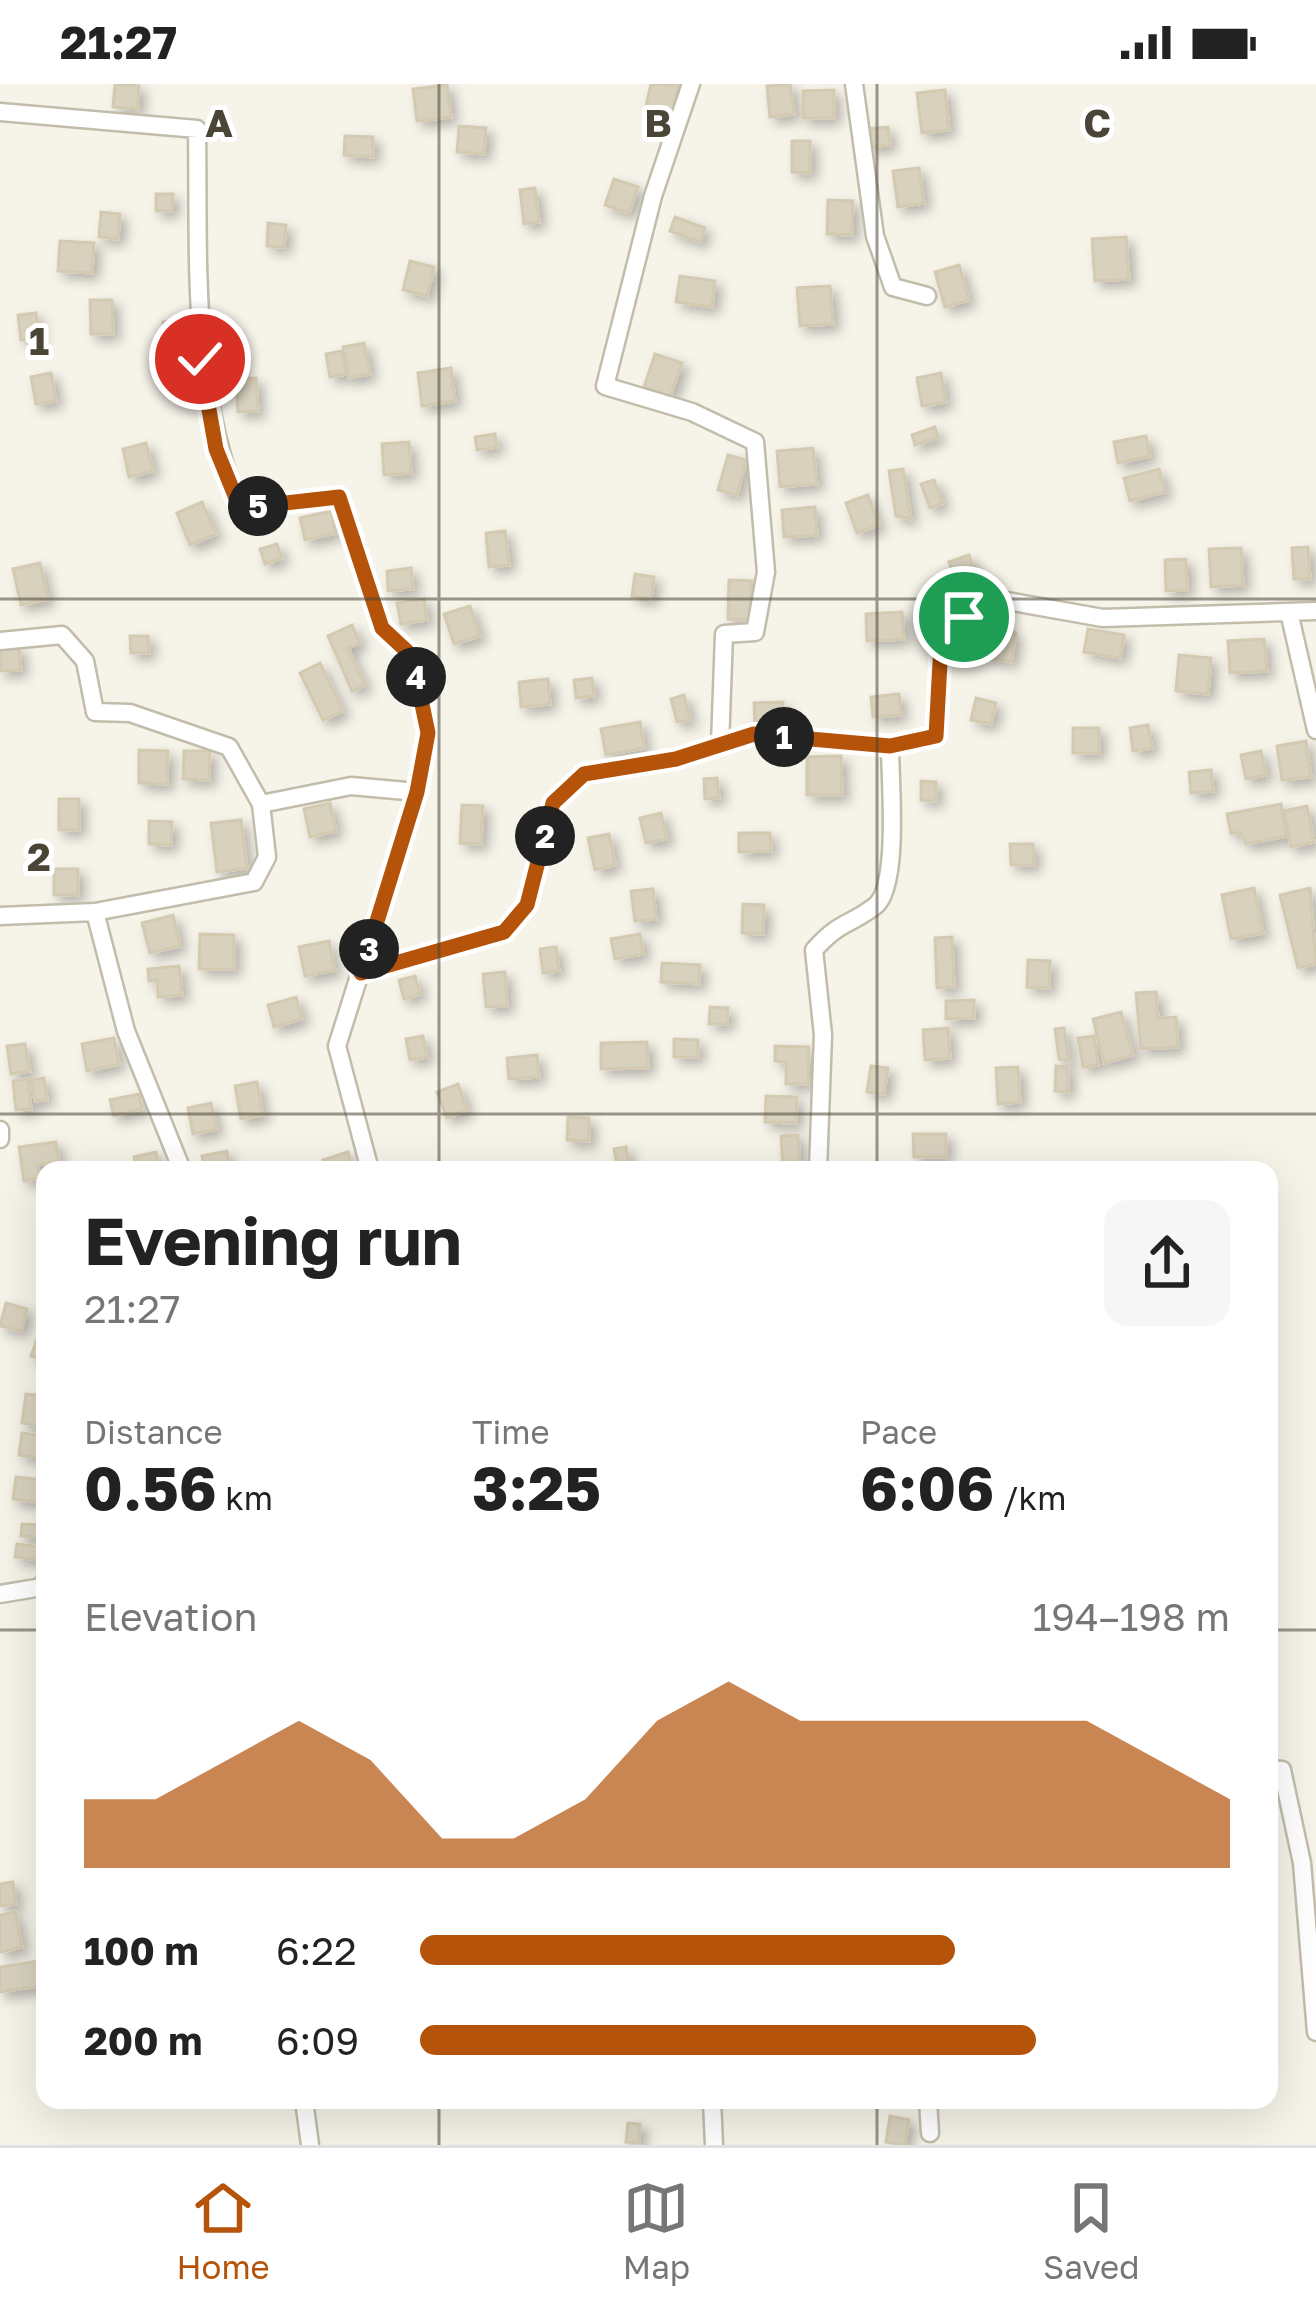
<!DOCTYPE html>
<html lang="en">
<head>
<meta charset="utf-8">
<style>
	body { margin:0; font-family:"Golos Text",sans-serif; background:#f6f6f6; color:#222; height:100vh; display:flex; flex-direction:column; font-size:45px; white-space:nowrap }
	* { box-sizing:border-box; margin:0 }
	p { font-size:39px; color:#767676 }
	.icon { flex:none; width:66px; height:66px; fill:none; stroke:currentColor; stroke-width:2; stroke-linecap:round; stroke-linejoin:round }
	.map { position:relative; flex:1; overflow:hidden }
	.sheet { position:absolute; left:36px; top:1077px; width:1242px; height:948px; display:flex; flex-direction:column; background:#fff; border-radius:24px; box-shadow:0 12px 48px #0002 }
	.sheet>* { flex:none }
	.pin { position:absolute; display:grid; place-items:center; width:102px; height:102px; color:#fff; margin:-51px; border:6px solid #fff; border-radius:50%; box-shadow:0 3px 12px #0007 }
	.km { position:absolute; width:60px; height:60px; margin:-30px; border-radius:50%; background:#222; color:#fff; font-size:33px; line-height:60px; text-align:center }
	.round { display:grid; place-items:center; flex:none; width:126px; height:126px; border-radius:24px; background:#f6f6f6 }
	.summary { display:flex; align-items:center; justify-content:space-between; height:204px; padding:0 48px }
	h1 { font-size:66px; font-weight:700; line-height:90px }
	.figures { display:grid; grid-template-columns:repeat(3,1fr); gap:18px; height:204px; padding:12px 48px }
	.figures div { display:grid; align-content:center }
	.figures b { font-size:60px; font-weight:700 }
	.figures small { font-size:33px; font-weight:400 }
	.figures p { font-size:33px }
	.chart { height:336px; padding:24px 48px }
	.chart p { display:flex; justify-content:space-between }
	.chart svg { width:100%; height:216px; margin-top:12px; fill:#b45309; opacity:.7 }
	ul { padding:0 48px; list-style:none; font-size:39px }
	li { display:grid; grid-template-columns:192px 144px 1fr; align-items:center; height:90px }
	li i { height:30px; border-radius:15px; background:#b45309 }
	.status { display:flex; justify-content:space-between; align-items:center; height:84px; padding:0 60px; background:#fff; direction:ltr }
	.status svg { height:33px; fill:currentColor }
	.dock { display:flex; justify-content:space-around; align-items:center; height:168px; border-top:3px solid #e0e0e0; background:#fff; font-size:33px; color:#767676 }
	.dock a { display:grid; justify-items:center; gap:6px }
	.dock .selected { color:#b45309 }
	.map>svg:first-child { display:block }
</style>
</head>
<body>
<div class="status"><b>21:27</b><svg viewBox="0 0 49 12"><path d="M0 12V9h3v3zM5 12V6h3v6zM10 12V3h3v9zM15 12V0h3v12zM26 1h20v11H26zM47 4h2v5h-2z"/></svg></div>
<div class="map">
<svg width="1316" height="2061" viewBox="0 0 1316 2061">
	<defs>
		<filter id="shadow"><feDropShadow dx="6" dy="6" stdDeviation="6" flood-color="#0004"/></filter>
	</defs>
	<rect width="100%" height="100%" fill="#f6f3e9"/>
	<path fill="#d8d1be" stroke="#d4cab1" stroke-width="3" filter="url(#shadow)" d="M115,0L139,2L138,25L113,23Z
		M651,0L679,1L672,29L646,22Z
		M790,0L794,30L770,33L767,2Z
		M447,1L451,33L417,37L413,5Z
		M834,6V34H803V7Z
		M945,6L949,46L922,49L917,9Z
		M459,42L486,44L484,70L457,68Z
		M888,43L890,61L867,63L865,45Z
		M345,52L373,53V73L344,71Z
		M792,57H810V89L792,88Z
		M919,84L924,119L898,123L893,87Z
		M614,95L638,103L629,129L605,121Z
		M535,104L539,138L524,140L520,106Z
		M156,110H173L172,127H156Z
		M828,116L853,117L852,151L827,150Z
		M101,128L120,130L118,155L99,153Z
		M675,133L705,144L700,158L670,147Z
		M268,139L286,141L284,163L267,162Z
		M1126,153L1129,195L1095,197L1092,155Z
		M60,157L94,159L92,189L58,187Z
		M410,177L434,183L427,212L403,206Z
		M959,181L969,216L945,223L935,188Z
		M680,192L715,197L712,223L676,218Z
		M830,202L833,240L800,242L797,204Z
		M90,216H112L113,250H91Z
		M36,229L39,254L21,256L18,231Z
		M163,238H183L184,270H164Z
		M364,259L370,290L349,294L343,263Z
		M342,267L346,290L330,293L326,270Z
		M655,270L682,279L670,313L644,303Z
		M451,284L455,317L422,322L418,289Z
		M51,289L56,317L36,320L31,293Z
		M941,289L946,318L922,322L917,294Z
		M256,294L258,327L238,328L236,295Z
		M935,343L938,353L915,361L912,351Z
		M495,350L497,363L477,366L475,353Z
		M1146,352L1150,372L1118,379L1114,358Z
		M409,358L411,389L384,391L382,360Z
		M146,359L153,387L129,393L123,365Z
		M813,364L817,400L780,403L777,367Z
		M728,371L746,376L737,411L718,406Z
		M903,385L911,435L896,432L889,387Z
		M1159,385L1165,408L1130,417L1124,394Z
		M934,396L943,419L930,424L921,400Z
		M868,411L879,441L857,449L846,419Z
		M202,418L216,450L190,461L177,429Z
		M815,423L817,451L784,453L782,426Z
		M331,427L336,449L305,456L300,434Z
		M505,447L509,481L489,483L486,449Z
		M277,460L282,474L265,480L260,465Z
		M1308,463L1310,495H1294L1292,464Z
		M1241,464L1243,501L1211,503L1209,465Z
		M969,471L977,496L957,503L949,478Z
		M1186,475L1187,506L1166,507L1165,476Z
		M40,479L48,515L21,521L13,485Z
		M411,484L413,505L388,507L387,487Z
		M635,490L654,493L651,515L632,512Z
		M729,496L752,497L750,536L728,535Z
		M424,515L427,536L401,540L397,519Z
		M470,522L480,552L454,560L444,530Z
		M902,528L904,555L867,557L866,530Z
		M352,541L360,559L348,564L365,601L352,607L328,552Z
		M993,544L1016,549L1011,578L987,573Z
		M1088,545L1124,551L1120,574L1084,568Z
		M130,552H148L149,569H131Z
		M1264,555L1267,587L1230,589L1228,557Z
		M19,563L21,586L0,587V565Z
		M1179,571L1211,574L1208,610L1176,607Z
		M320,579L343,627L323,636L300,589Z
		M592,594L594,612L576,614L574,596Z
		M548,595L550,620L521,623L519,598Z
		M899,610L901,631L873,633L871,613Z
		M684,611L690,636L677,638L671,615Z
		M976,614L996,619L991,640L971,636Z
		M783,618V638L755,639L754,619Z
		M640,638L644,664L606,671L601,645Z
		M1148,641L1152,664L1133,667L1130,644Z
		M1073,644H1099V669H1073Z
		M1306,657L1311,693L1282,696L1277,662Z
		M139,666L168,667L167,700L139,699Z
		M184,667H210L209,696L183,695Z
		M1261,667L1266,691L1246,695L1241,671Z
		M841,672L842,711H807V673Z
		M1211,686L1213,707L1191,709L1189,688Z
		M717,694L719,714L705,715L704,695Z
		M921,697L936,698V717L921,716Z
		M59,715H79V746H59Z
		M330,719L336,747L310,753L304,725Z
		M1281,720L1287,752L1246,760L1240,748L1231,750L1227,730Z
		M462,721L483,722L481,760L460,759Z
		M1307,722L1314,758L1291,763L1284,727Z
		M661,729L667,755L646,759L640,734Z
		M241,736L247,784L217,788L211,739Z
		M149,737L172,738L171,761L149,760Z
		M739,749H770L771,767L739,768Z
		M609,750L615,781L595,786L588,754Z
		M1010,760H1033L1034,781H1011Z
		M54,785H78V811H54Z
		M1254,804L1263,849L1231,855L1222,811Z
		M1310,804L1316,880L1298,884L1280,811Z
		M653,805L656,835L635,837L631,807Z
		M743,820L764,821L763,850L742,849Z
		M173,831L180,862L150,869L142,839Z
		M200,850L234,851V885H199Z
		M640,850L643,870L615,875L611,855Z
		M952,853L954,903L937,904L935,854Z
		M329,857L335,886L305,892L299,863Z
		M556,863L559,887L543,889L540,865Z
		M1028,876L1050,877L1049,904L1027,903Z
		M662,879L700,881L699,900L661,898Z
		M179,882L182,911L158,913L157,896L149,897L148,885Z
		M505,888L507,922L486,923L483,890Z
		M415,892L420,910L404,915L399,896Z
		M1156,908L1158,934L1176,933L1178,963L1141,965L1136,909Z
		M296,913L302,935L274,943L268,921Z
		M974,916V934L946,935V917Z
		M710,923L728,924L727,940H709Z
		M1121,928L1133,971L1104,979L1093,935Z
		M948,944L950,974L925,976L923,946Z
		M1064,944L1069,978L1059,975L1055,945Z
		M423,952L427,973L410,976L406,955Z
		M1094,952L1098,981L1083,983L1078,954Z
		M114,954L119,980L87,987L82,960Z
		M674,955L698,956V973H674Z
		M647,958L648,984L601,985V959Z
		M25,960L30,987L11,990L7,962Z
		M775,962L809,963L808,1000H786V978L775,977Z
		M537,971L539,993L509,995L507,974Z
		M871,982L888,984L884,1010L867,1008Z
		M1056,982L1068,983V1008L1055,1007Z
		M1018,983L1020,1018L998,1020L996,984Z
		M44,994L47,1016L35,1017L31,996Z
		M28,995L31,1025L16,1026L13,997Z
		M257,998L263,1031L241,1035L235,1002Z
		M458,1000L467,1026L447,1034L437,1008Z
		M139,1010L142,1025L114,1032L110,1016Z
		M766,1012L797,1013L796,1039L765,1038Z
		M211,1019L217,1045L193,1050L188,1024Z
		M568,1033L589,1034V1057L567,1056Z
		M913,1050H946V1073H914Z
		M798,1051L800,1083L783,1084L781,1052Z
		M56,1058L59,1078L38,1081L40,1094L24,1097L19,1063Z
		M626,1063L630,1086H618L614,1065Z
		M227,1067L230,1086H205L202,1072Z
		M156,1068L160,1086H136L134,1073Z
		M348,1068L353,1086H327L323,1076Z
		M6,1219L27,1225L21,1247L0,1242Z
		M38,1252L45,1254L43,1276L31,1272Z
		M26,1310L45,1312V1342L22,1339Z
		M22,1349L45,1352V1375L19,1371Z
		M16,1393L44,1396L41,1419L13,1415Z
		M22,1440L45,1441V1453L21,1452Z
		M17,1460L41,1463L40,1476L15,1473Z
		M13,1798L16,1820L0,1822V1800Z
		M15,1828L22,1863L0,1868V1831Z
		M45,1876V1901L0,1908V1883Z
		M890,2032L909,2036L905,2061L886,2058Z
		M628,2039L640,2040L639,2059L626,2058Z"/>
	<g fill="none" stroke-linecap="round" stroke-linejoin="round">
		<g stroke="#c2bdab" stroke-width="21">
			<path id="street" d="M691,0L653,112L605,302L692,328L755,358L766,488L755,548L724,550L720,661
				M854,0L875,152L893,203L927,212
				M0,28L197,45C199,175 190,302 240,424L339,413L382,544L412,572L428,649L417,708L337,962L370,1086
				M1289,528L1316,646
				M0,557L62,551L85,577L95,628L130,629L229,663L261,720L351,702L417,708
				M95,828L126,947L182,1086
				M0,832L95,828L254,798L267,773L261,720
				M361,889L504,848L528,821L553,719L585,690L676,675L754,650L890,663
				M0,1046V1055
				M818,1086L823,951L814,866C841,836 849,842 875,822C900,803 890,695 890,663L936,652L941,560L964,534L1007,517L1103,534L1316,527
				M0,1510L42,1503L45,1496
				M1269,1685L1282,1686L1302,1779L1316,1948
				M304,2016L310,2061
				M712,2016L714,2061
				M928,2016L930,2049"/>
		</g>
		<use href="#street" stroke="#fff" stroke-width="16"/>
	</g>
	<g fill="none" stroke-linecap="round" stroke-linejoin="round">
		<g stroke="#fff" stroke-width="24">
			<path id="route" d="M200,275L216,365L240,424L339,413L382,544L412,572L428,649L417,708L361,889L504,848L527,821L553,719L584,690L676,675L754,650L890,662L936,652L941,560L964,533"/>
		</g>
		<use href="#route" stroke="#b45309" stroke-width="15"/>
	</g>
	<path fill="none" stroke="#4a4537" stroke-width="3" stroke-opacity="0.55" d="M439,0V1086M877,0V1086M0,515H1316M0,1030H1316M0,1546H45M1269,1546H1316M439,2016V2061M877,2016V2061"/>
	<g font-size="39" text-anchor="middle" font-weight="bold" fill="#4a4537" stroke="#fff" stroke-width="10" stroke-linejoin="round" paint-order="stroke">
		<text x="219" y="53">A</text>
		<text x="658" y="53">B</text>
		<text x="1097" y="53">C</text>
		<text x="39" y="271">1</text>
		<text x="39" y="787">2</text>
	</g>
</svg>
<div class="pin" style="left:964px;top:533px;background:#1e9e55"><svg class="icon" aria-label="arrive" viewBox="0 0 24 24"><path d="M6 21V4h12l-3 4 3 4H6"/></svg></div>
<div class="pin" style="left:200px;top:275px;background:#d93025"><svg class="icon" aria-label="check" viewBox="0 0 24 24"><path d="M5 12l5 5 9-10"/></svg></div>
<b class="km" style="left:784px;top:653px">1</b>
<b class="km" style="left:545px;top:752px">2</b>
<b class="km" style="left:369px;top:865px">3</b>
<b class="km" style="left:416px;top:593px">4</b>
<b class="km" style="left:258px;top:422px">5</b>
<section class="sheet">
<div class="summary"><div><h1>Evening run</h1><p>21:27</p></div><a class="round"><svg class="icon" aria-label="share" viewBox="0 0 24 24"><path d="M12 15V3M7 8l5-5 5 5M5 13v7h14v-7"/></svg></a></div>
<div class="figures">
<div><p>Distance</p><b>0.56<small> km</small></b></div>
<div><p>Time</p><b>3:25</b></div>
<div><p>Pace</p><b>6:06<small> /km</small></b></div>
</div>
<div class="chart"><p><span>Elevation</span>194–198 m</p>
<svg viewBox="0 0 160 44" preserveAspectRatio="none"><path d="M0 44V30L10 30L20 22L30 14L40 22L50 38L60 38L70 30L80 14L90 6L100 14L110 14L120 14L130 14L140 14L150 22L160 30V44z"/></svg>
</div>
<ul>
<li><b>100 m</b>6:22<i style="width:66%"></i></li>
<li><b>200 m</b>6:09<i style="width:76%"></i></li>
</ul>
</section>
</div>
<nav class="dock">
<a class="selected"><svg class="icon" aria-label="home" viewBox="0 0 24 24"><path d="M3 11l9-7 9 7M6 9v11h12V9"/></svg>Home</a>
<a><svg class="icon" aria-label="map" viewBox="0 0 24 24"><path d="M3 6l6-2 6 2 6-2v14l-6 2-6-2-6 2zM9 4v14M15 6v14"/></svg>Map</a>
<a><svg class="icon" aria-label="saved" viewBox="0 0 24 24"><path d="M7 4h10v16l-5-4-5 4z"/></svg>Saved</a>
</nav>
</body>
</html>
